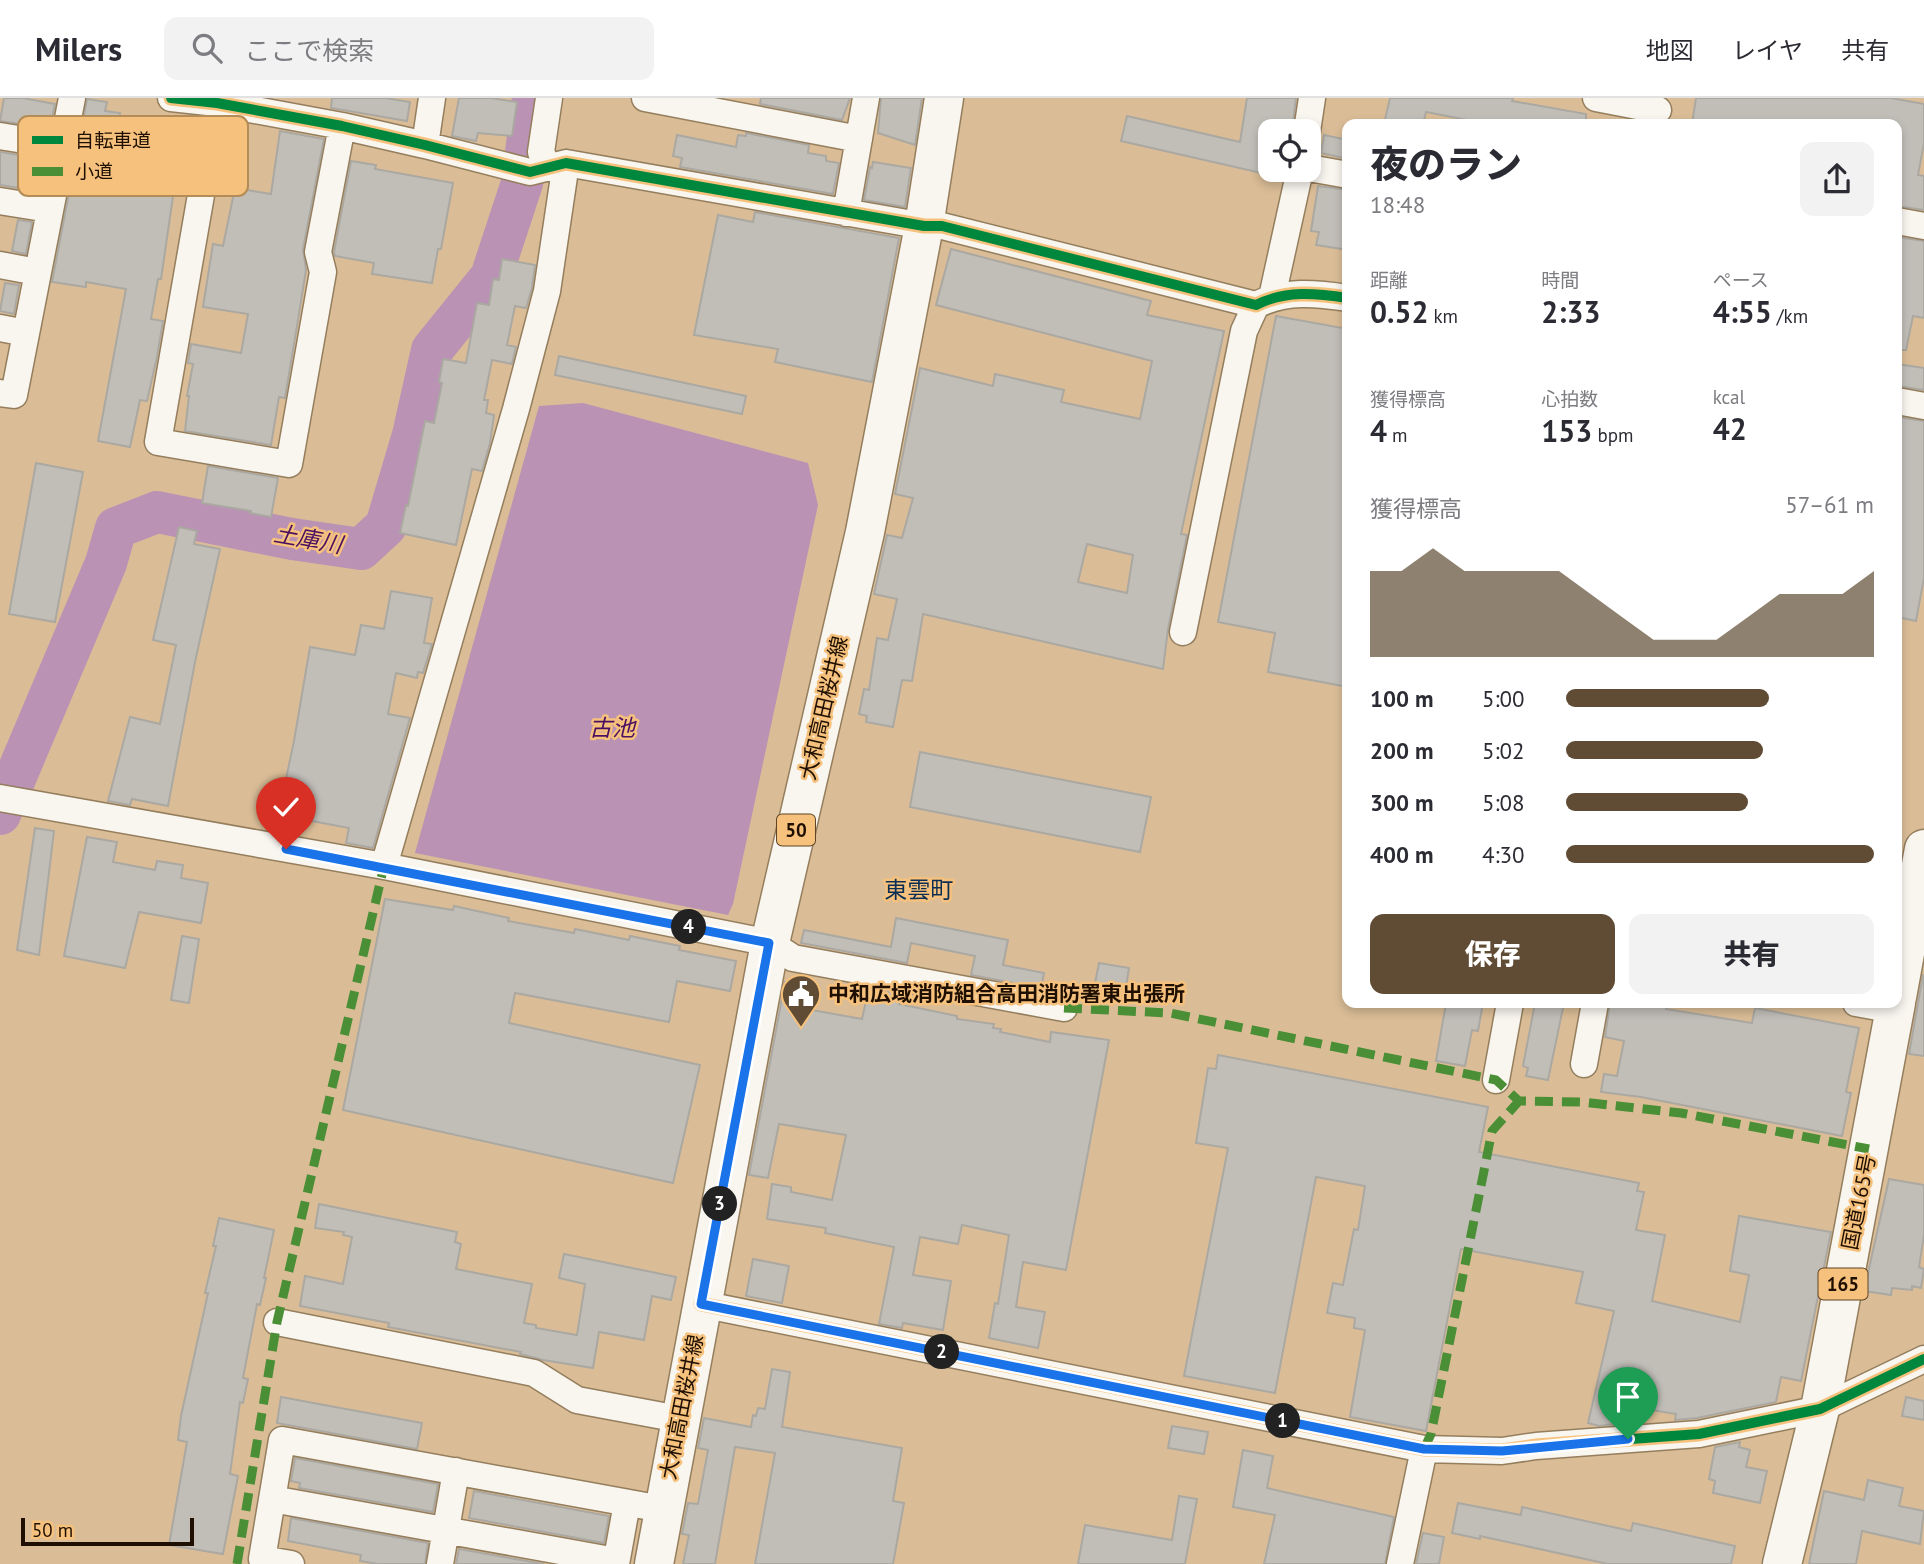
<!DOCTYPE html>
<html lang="ja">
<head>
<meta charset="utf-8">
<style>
	body { margin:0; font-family:"PT Sans","Noto Sans JP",sans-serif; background:#f2f2f3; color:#2b2b33; height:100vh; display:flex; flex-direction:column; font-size:26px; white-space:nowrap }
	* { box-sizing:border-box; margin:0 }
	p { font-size:23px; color:#7c7c81 }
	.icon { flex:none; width:38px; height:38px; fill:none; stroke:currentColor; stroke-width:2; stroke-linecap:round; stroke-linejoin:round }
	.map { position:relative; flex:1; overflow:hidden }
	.panel { position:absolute; left:1342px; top:21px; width:560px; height:889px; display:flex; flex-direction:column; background:#fff; border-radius:14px; box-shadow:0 4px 10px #0003 }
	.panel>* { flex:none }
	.fabs { position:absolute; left:1258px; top:21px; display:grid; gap:14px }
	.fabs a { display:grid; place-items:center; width:63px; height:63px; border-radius:14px; background:#fff; box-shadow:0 4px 10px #0003; font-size:35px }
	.scale { position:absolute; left:21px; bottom:18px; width:173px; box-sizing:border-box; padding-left:7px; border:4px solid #1e0f00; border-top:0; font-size:19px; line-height:24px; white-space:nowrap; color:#1e0f00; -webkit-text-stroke:5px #f5c17c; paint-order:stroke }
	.pin { position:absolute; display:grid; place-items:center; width:60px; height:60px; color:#fff; margin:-72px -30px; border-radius:50% 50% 50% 0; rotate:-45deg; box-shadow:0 0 7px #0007 }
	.pin .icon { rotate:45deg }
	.km { position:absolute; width:35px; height:35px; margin:-18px; border-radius:50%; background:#222; color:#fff; font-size:19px; line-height:35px; text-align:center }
	.round { display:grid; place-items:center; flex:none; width:74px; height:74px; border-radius:14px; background:#f2f2f3 }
	.overview { display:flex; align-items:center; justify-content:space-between; height:119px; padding:0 28px }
	h1 { font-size:38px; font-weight:800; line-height:52px }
	.figures { display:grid; grid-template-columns:repeat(3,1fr); gap:10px; height:119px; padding:7px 28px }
	.figures div { display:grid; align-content:center }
	.figures b { font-size:30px; font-weight:800 }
	.figures small { font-size:19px; font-weight:400 }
	.figures p { font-size:19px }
	.chart { height:196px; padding:14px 28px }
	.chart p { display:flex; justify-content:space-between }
	.chart svg { width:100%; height:126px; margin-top:7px; fill:#604c35; opacity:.7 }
	.action { display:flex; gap:14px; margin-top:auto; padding:14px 28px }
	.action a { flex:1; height:80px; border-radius:14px; background:#604c35; color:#fff; font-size:28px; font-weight:800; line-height:80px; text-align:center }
	.action a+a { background:#f2f2f3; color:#2b2b33 }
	ul { padding:0 28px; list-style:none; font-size:23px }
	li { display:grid; grid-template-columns:112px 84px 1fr; align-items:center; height:52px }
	li i { height:18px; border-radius:9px; background:#604c35 }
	header { display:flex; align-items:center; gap:42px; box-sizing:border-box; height:98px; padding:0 35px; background:#fff; border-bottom:2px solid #e1e1e2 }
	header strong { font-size:33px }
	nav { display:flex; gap:38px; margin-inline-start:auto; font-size:24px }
	.search { width:490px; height:63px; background:#f2f2f3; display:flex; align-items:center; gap:18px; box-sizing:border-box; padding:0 24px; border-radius:14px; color:#7c7c81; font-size:26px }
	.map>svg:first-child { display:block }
</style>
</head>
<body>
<header>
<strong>Milers</strong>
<div class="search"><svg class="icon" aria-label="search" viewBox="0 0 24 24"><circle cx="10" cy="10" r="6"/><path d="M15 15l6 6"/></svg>ここで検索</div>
<nav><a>地図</a><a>レイヤ</a><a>共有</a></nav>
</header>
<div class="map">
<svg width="1924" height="1466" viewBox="0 0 1924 1466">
	<rect width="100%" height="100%" fill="#dabd97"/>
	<path fill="#b992b4" d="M583,305L808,365L818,407L733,806L728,817L415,755L539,308Z"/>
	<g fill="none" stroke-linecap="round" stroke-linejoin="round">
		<path stroke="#b992b4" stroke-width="42" d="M0,716L106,465L116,430L157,414L292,441L361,451L386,428L413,337L432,252L491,179L522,85L533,0"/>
	</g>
	<path fill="#c1beb8" stroke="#aba8a2" stroke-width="2" fill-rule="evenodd" d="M4,0H23L55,6L50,30L0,23Z
		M332,0H385L410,4L407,23L331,10Z
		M459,0H491L517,4L512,38L478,35L476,43L452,38Z
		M761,0H850L842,22L760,6Z
		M881,0H922L915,47L878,35Z
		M1247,0H1296L1292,33H1270V77L1121,43L1127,18L1240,44Z
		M1390,0H1513L1512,3L1586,16V26H1487L1426,14L1423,26H1384Z
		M1696,0H1891L1924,6V45L1918,77L1924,78V112L1897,108V26H1692Z
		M87,1L107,4L105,13L120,15L119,20L129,22L126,41L183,50L179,72L177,71L161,181H158L151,221L163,223L157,259L147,303L140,302L130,349L98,343L126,191L86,184V189L52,184Z
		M280,33L324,41L303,151L306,172L298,222L285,300L279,299L271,347L185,333L189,298H187L193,266L188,265L191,246L241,255L248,216L203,209L213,146L223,148L235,90L271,96Z
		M746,35L809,47L808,55L826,58V63L839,65L833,96L680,69L682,60L673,58L677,37L736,49L738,37L746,38Z
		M1324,37L1348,42V61L1321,55Z
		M0,54L44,61L38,93L0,87Z
		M351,63L376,67L375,71L453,85L441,151H438L432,185L372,176L374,165L335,158L334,154Z
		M873,64L911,70L905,109L864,102L870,69L872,70Z
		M1318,88L1348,92V152L1316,147L1319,134L1311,133Z
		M755,114L899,140L872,284L775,264L778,251L694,237L718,117L753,124Z
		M18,122L32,124L26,156L12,153Z
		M1897,139L1924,143V220L1913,218L1906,252H1897Z
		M951,151L1151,203L1147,217L1224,233L1181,436L1187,437L1168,531L1163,571L923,516L912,583L902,582L893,629L866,624L867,618L859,616L864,591L869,592L877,540L888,542L897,501L874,496L887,437L902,440L913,400L895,396L920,270L993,288L995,276L1064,292L1061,304L1140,321L1152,263L936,207ZM1087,446L1133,457L1127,495L1078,484Z
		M502,161L535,167L532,190L526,210L515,208L507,247L516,249L512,266L492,262L484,302H488L486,315L494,317L490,345L482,373L472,371L456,447L400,435L406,407L408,408L425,323L434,325L442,285L439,284L443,261L466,265L477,205L489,207L493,181L499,182Z
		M5,185L19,187L14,216L0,213Z
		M1276,218L1348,231V589L1268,574L1275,535L1218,524Z
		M559,258L746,298L742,316L555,277Z
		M1897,266L1924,270V292L1897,288Z
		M1897,319L1924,323V480L1916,523L1897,519Z
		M36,365L83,374L55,524L9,516Z
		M208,368L278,380L271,419L250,415L251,413L202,405Z
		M179,429L197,433L194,446L220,451L195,564L168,708L132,701L130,707L108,703L130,619L160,626L176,547L153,542Z
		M391,493L432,500L424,545L432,546L423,575L418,574L417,580L396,575L388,616L410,620L373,750L346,745L349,730L301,721L297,737L275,733L294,643L310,549L355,557L361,527L384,531Z
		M920,654L1151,699L1140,754L910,709Z
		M35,730L54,733L39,857L17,852Z
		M87,739L117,744L113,764L155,772L157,763L183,767L181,780L208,785L201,825L139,814L125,870L64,858Z
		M385,801L453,812L454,808L509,820L508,823L574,835L575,831L629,842L630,838L680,848L679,852L736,863L730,893L677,883L669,924L515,895L509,925L700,967L673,1085L343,1012Z
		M896,820L1008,842L1003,867L1044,875L1041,890L971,877L975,858L911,845L907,865L801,845L804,832L891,849Z
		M182,838L199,841L189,905L171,902Z
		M1099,865L1129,870L1126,889L1095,885Z
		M1923,877H1924V958L1909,956Z
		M785,884L809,888L806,911L862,921L869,890L901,896L899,906L957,918V921L994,926L993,930L1001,931L1000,934L1050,944L1051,934L1109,942L1066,1172L1023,1164L1016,1209L1045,1214L1038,1250L989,1240L995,1205L998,1206L1009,1137L962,1127L958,1146L920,1139L913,1177L951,1183L943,1232L903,1225L902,1230L879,1226L894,1149L825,1135L826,1130L767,1121L772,1086L791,1089V1094L832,1102L846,1037L779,1026L768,1080L749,1077Z
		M1446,905H1483L1478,933L1472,932L1465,968L1436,963Z
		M1535,905H1564L1548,982L1526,978L1528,970L1523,968Z
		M1610,905H1667L1666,911L1752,925L1755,910L1859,930L1846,994L1851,995L1842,1038L1641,999L1601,994L1604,976L1617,978L1624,943L1605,939Z
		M1218,957L1488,1009L1479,1054L1639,1085L1637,1093L1644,1094L1636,1132L1665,1137L1652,1203L1740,1224L1749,1177L1730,1173L1739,1118L1831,1134L1801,1283L1781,1279L1776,1304L1697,1320L1675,1322L1676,1316L1622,1307L1619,1320L1616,1319L1614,1326L1599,1328L1588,1325L1614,1213L1576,1205L1583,1174L1461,1151L1426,1333L1350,1319L1365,1232L1354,1230L1355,1220L1327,1215L1333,1185L1343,1187L1354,1131L1358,1132L1365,1088L1316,1079L1275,1295L1184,1278L1228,1050L1196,1045L1208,970L1216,971Z
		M1889,1081L1924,1087V1137L1919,1169L1924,1171L1921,1190L1912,1188V1192L1892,1190L1891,1197L1864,1193Z
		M319,1106L457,1134L455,1144L461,1146L456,1171L532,1186L524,1225L536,1227V1230L577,1237L585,1186L559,1180L564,1156L676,1179L671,1202L652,1198L644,1242L599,1234L593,1270L543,1262L520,1256L521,1254L388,1229L389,1225L300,1208L305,1178L343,1186L352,1139L343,1137L344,1134L315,1130Z
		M219,1120L274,1132L264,1180H266L260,1207L257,1206L243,1280L248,1281L243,1305L240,1304L230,1376L238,1378L223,1456L169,1447L187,1344L178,1342L181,1318L208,1195H205L216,1148H213Z
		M753,1161L789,1168L782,1205L746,1198Z
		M772,1271L790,1274L782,1329L902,1350L893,1403L904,1405L893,1466H755L775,1355L735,1349L715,1466H683L689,1437L682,1436L688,1405L698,1406L708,1352L698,1350L704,1320L751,1329L753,1317L756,1318L758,1310L765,1311Z
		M281,1299L422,1325L417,1351L277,1325Z
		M1906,1299L1924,1303V1322L1902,1318Z
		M1172,1328L1208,1334L1204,1356L1168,1350Z
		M1740,1344L1739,1349L1750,1352L1746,1369L1767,1373L1760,1405L1713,1395L1715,1383L1709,1381L1715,1349Z
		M1243,1352L1273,1358L1267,1390L1394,1419L1385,1466H1264L1275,1417L1233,1409Z
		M295,1360L438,1386L433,1414L299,1390L300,1385L291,1383Z
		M1868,1382L1903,1390L1899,1408L1924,1413L1920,1446L1862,1433L1856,1466H1809L1824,1393L1864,1402Z
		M474,1393L609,1418L604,1445L469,1420Z
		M1179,1398L1197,1401L1185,1466H1078L1085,1427L1172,1442Z
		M1458,1405L1521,1417L1522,1409L1631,1433L1633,1425L1735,1448L1731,1466H1608L1480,1438V1441L1452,1435Z
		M291,1420L428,1445L425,1466H378L360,1463L361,1457L288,1443Z
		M1423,1435L1444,1439L1439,1466H1416Z
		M459,1451L544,1466H456Z"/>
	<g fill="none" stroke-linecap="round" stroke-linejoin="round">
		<g stroke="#947e5d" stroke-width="29">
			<path id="street" d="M171,0L217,5L342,28L425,47L530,74L566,65L924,128H942L1256,207C1286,192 1315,195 1348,200
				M645,0L859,41
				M1596,0L1658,12
				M217,5L158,344L289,366L323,174L318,154L342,28
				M1307,33L1312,0
				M0,38L62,48
				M425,47L432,0
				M548,70L541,54L549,0
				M1309,70L1348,77
				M0,103L49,111
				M846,115L866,0
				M1897,123L1924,128
				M0,167L37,174
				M1272,199L1300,72
				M0,230L26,235
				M0,295L14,297L72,0
				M1897,303L1924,308
				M1183,534L1244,233L1256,207
				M0,700L384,768L770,845L793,860L1064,910
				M384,768L516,311L547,193L566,65
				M1856,905L1895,912
				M1584,966L1595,905
				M1496,982L1510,905
				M701,1206L1424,1351L1502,1353L1536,1348L1699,1336L1820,1311L1924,1261
				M277,1224L534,1275L577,1302L679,1321
				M272,1401L616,1463
				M291,1466L262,1461L282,1342L662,1411
				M440,1466L456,1373
				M616,1466L627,1405
				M1400,1466L1424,1351"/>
		</g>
		<g stroke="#947e5d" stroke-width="41">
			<path id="primary" d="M654,1466L770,845L865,434L924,128L944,0"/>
		</g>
		<g stroke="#947e5d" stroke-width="41">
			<path id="highway" d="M1897,899L1924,751
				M1782,1466L1820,1311L1896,905"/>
		</g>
		<use href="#street" stroke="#f9f5ef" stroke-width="26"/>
		<use href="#primary" stroke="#f9f5ef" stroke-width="38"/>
		<use href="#highway" stroke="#f9f5ef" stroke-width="38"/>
		<path stroke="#4a8e35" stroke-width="9" stroke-dasharray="18 9" stroke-linecap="butt" d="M1064,910L1170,915L1496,982L1519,1003L1583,1004L1681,1015L1869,1051
			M1424,1351L1431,1336L1492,1033L1519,1003
			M237,1466L277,1224L384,768"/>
		<g stroke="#f5c17c" stroke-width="15">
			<path id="cycleway" d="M171,0L217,5L342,28L425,47L530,74L566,65L924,128H942L1256,207C1286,192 1315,195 1348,200
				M701,1206L1424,1351L1502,1353L1536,1348L1699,1336L1820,1311L1924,1261"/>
		</g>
		<use href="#cycleway" stroke="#00873e" stroke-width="10"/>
	</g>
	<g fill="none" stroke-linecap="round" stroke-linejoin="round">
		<g stroke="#fff" stroke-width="14">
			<path id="route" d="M286,751L769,845L701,1206L1424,1351L1502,1353L1628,1341"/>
		</g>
		<use href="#route" stroke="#1a73e8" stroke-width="9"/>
	</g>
	<defs>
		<g id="civic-pin" transform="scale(2.0125)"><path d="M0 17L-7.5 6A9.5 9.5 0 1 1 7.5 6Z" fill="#604c35" stroke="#f5c17c"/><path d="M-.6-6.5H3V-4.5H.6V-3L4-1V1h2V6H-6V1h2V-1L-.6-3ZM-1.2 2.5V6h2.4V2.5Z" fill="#fff"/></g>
	</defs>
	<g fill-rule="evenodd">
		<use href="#civic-pin" x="801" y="896"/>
	</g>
	<g text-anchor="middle" stroke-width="5" stroke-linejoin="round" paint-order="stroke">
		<g fill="#f5c17c" stroke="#5e4425" stroke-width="2">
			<rect x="777" y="716.5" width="38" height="31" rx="5"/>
			<rect x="1818.5" y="1170.5" width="49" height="31" rx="5"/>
		</g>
		<g font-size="19" font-weight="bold" fill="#1e0f00">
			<text x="796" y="739">50</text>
			<text x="1843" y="1193">165</text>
		</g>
		<g font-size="21" fill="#1e0f00" stroke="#f5c17c">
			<text transform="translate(824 610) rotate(-77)" y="7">大和高田桜井線</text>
			<text transform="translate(1859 1104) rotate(-79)" y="7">国道165号</text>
			<text transform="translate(682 1309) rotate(-79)" y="7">大和高田桜井線</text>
		</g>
		<g font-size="21" font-weight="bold" fill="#1e0f00" stroke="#f5c17c" text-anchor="start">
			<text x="828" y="903">中和広域消防組合高田消防署東出張所</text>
		</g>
		<g font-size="23" font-style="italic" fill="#4a1061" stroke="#f5c17c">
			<text transform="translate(308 441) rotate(10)" y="8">土庫川</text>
			<text x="612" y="638">古池</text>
		</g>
		<g font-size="23" fill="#092d53" stroke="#f5c17c">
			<text x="919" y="800">東雲町</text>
		</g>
	</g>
	<rect x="18" y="18" width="230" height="80" rx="10" fill="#f5c17c" stroke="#b48c57" stroke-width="2"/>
	<rect x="32" y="38" width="31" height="8" fill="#00873e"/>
	<rect x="32" y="69" width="31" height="9" fill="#4a8e35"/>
	<g font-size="19" fill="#1e0f00">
		<text x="75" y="49">自転車道</text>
		<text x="75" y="80">小道</text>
	</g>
</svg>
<div class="fabs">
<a><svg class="icon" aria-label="locate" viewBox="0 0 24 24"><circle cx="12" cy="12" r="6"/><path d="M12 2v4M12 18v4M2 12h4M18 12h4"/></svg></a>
</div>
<div class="scale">50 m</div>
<div class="pin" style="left:1628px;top:1341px;background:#1e9e55"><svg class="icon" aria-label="arrive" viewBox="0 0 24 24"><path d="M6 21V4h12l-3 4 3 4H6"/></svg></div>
<div class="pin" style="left:286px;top:751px;background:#d93025"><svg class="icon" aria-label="check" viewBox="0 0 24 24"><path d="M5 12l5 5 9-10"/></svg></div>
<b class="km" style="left:1283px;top:1323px">1</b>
<b class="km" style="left:942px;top:1254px">2</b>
<b class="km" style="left:720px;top:1106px">3</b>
<b class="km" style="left:689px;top:829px">4</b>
<section class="panel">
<div class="overview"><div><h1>夜のラン</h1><p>18:48</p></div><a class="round"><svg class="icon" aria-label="share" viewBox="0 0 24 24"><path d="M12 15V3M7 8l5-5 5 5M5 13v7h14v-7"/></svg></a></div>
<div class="figures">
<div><p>距離</p><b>0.52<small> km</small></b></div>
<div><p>時間</p><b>2:33</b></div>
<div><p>ペース</p><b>4:55<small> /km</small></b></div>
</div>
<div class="figures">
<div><p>獲得標高</p><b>4<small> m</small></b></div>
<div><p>心拍数</p><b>153<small> bpm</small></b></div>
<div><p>kcal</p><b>42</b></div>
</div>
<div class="chart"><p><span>獲得標高</span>57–61 m</p>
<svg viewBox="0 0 160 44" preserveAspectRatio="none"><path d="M0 44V14L10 14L20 6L30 14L40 14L50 14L60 14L70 22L80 30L90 38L100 38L110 38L120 30L130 22L140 22L150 22L160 14V44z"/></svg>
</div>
<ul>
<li><b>100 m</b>5:00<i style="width:66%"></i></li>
<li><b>200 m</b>5:02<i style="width:64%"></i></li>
<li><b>300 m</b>5:08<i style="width:59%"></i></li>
<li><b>400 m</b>4:30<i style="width:100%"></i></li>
</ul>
<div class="action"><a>保存</a><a>共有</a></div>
</section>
</div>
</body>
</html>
